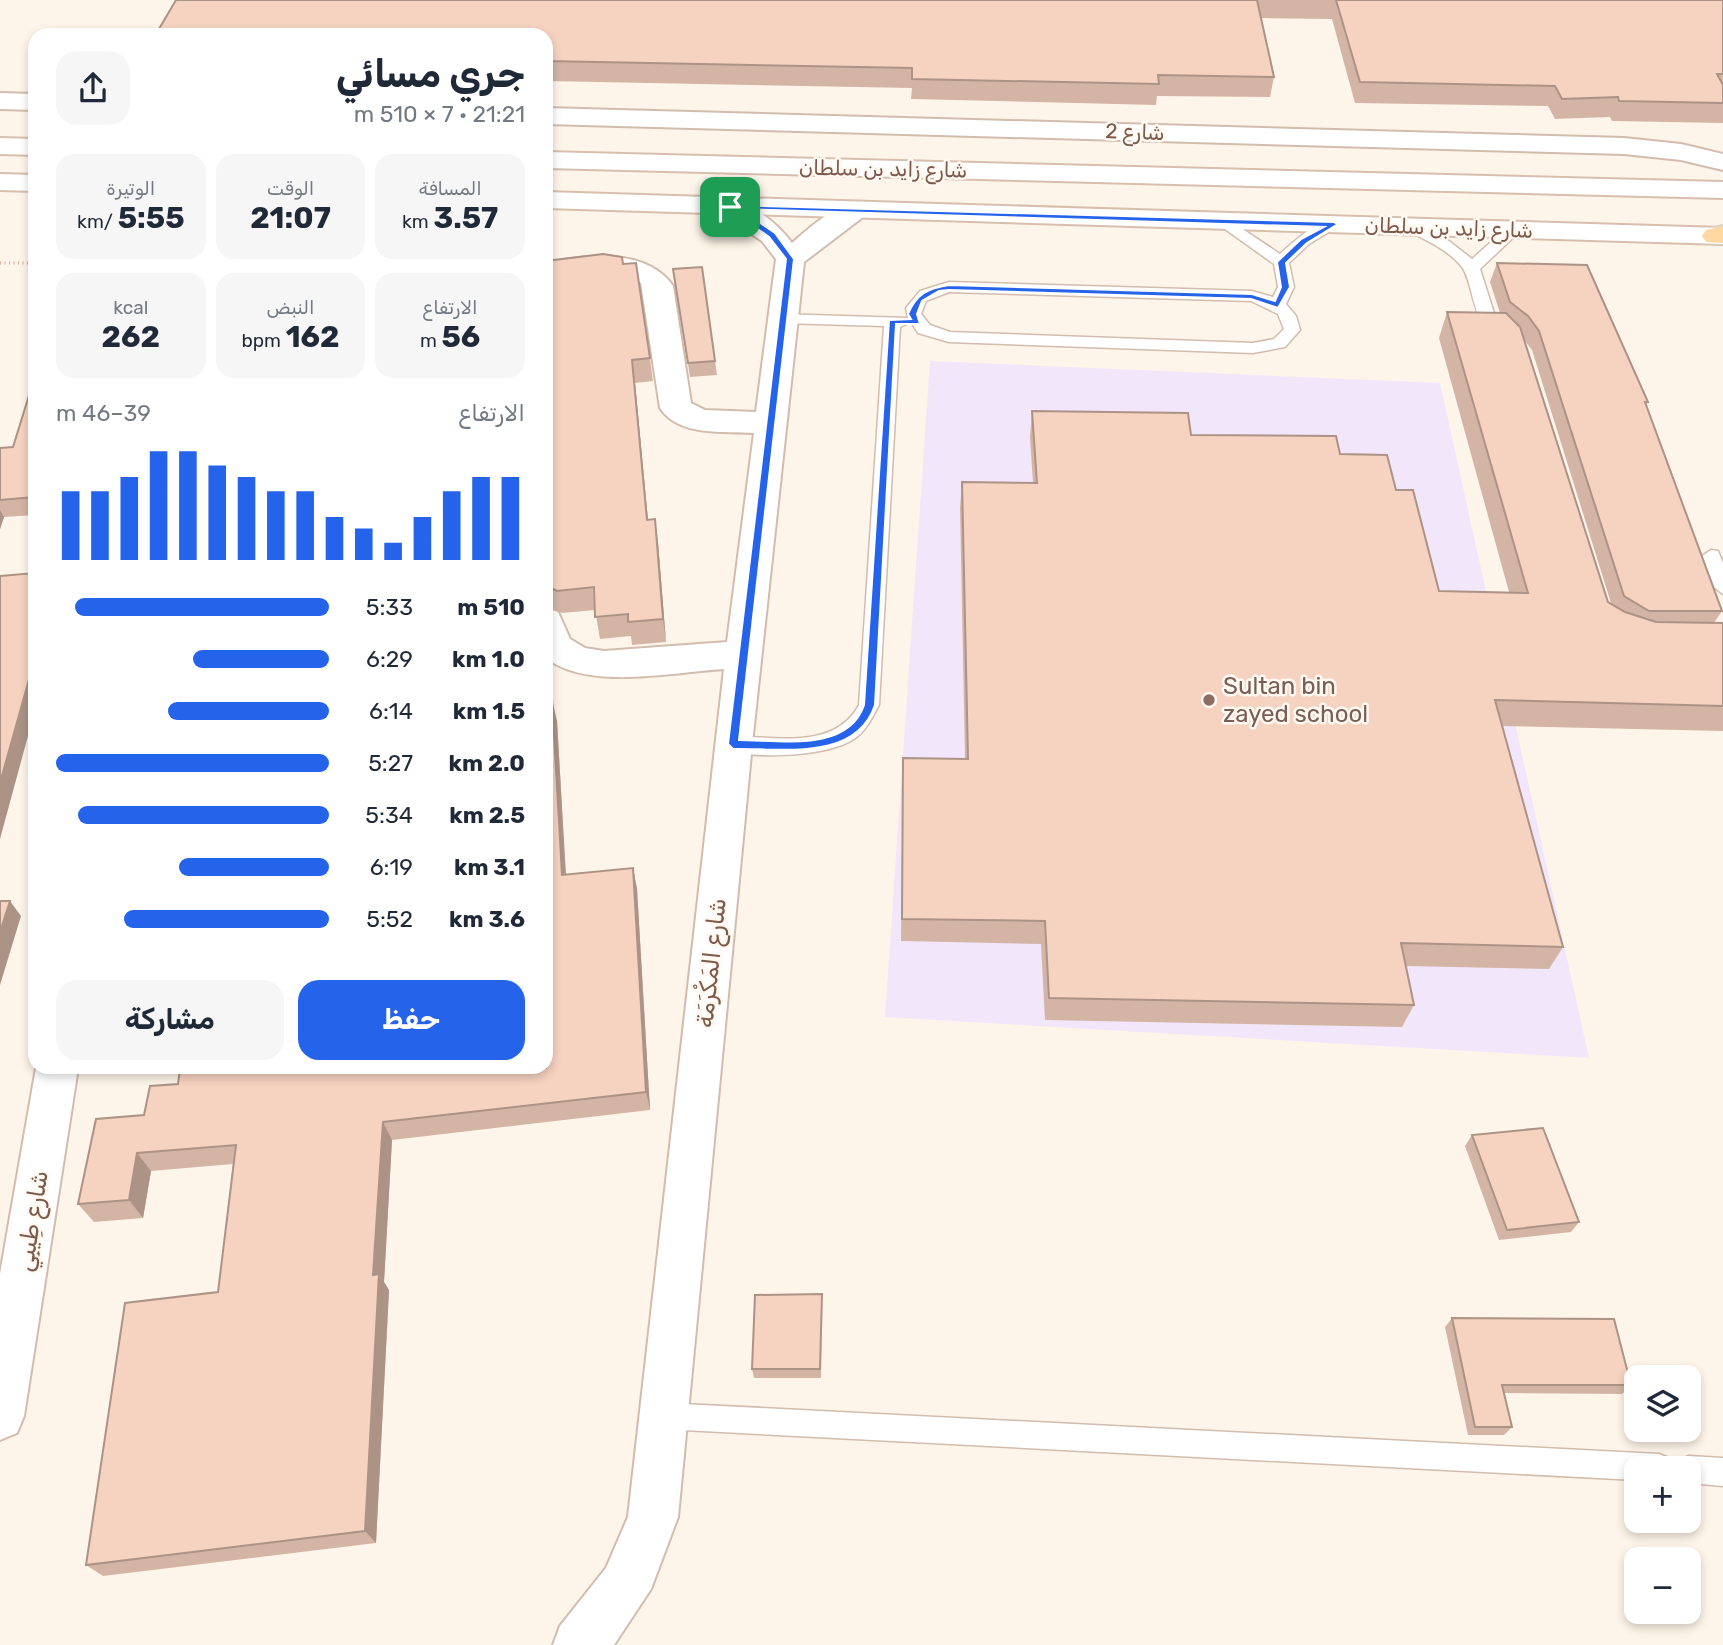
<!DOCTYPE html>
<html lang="ar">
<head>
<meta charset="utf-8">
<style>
	body { margin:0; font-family:Rubik,"Noto Sans Arabic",sans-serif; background:#f6f6f7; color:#1f2937; direction:rtl; height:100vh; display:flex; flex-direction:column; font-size:26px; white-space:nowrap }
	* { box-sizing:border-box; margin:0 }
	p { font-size:23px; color:#747a83 }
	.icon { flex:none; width:38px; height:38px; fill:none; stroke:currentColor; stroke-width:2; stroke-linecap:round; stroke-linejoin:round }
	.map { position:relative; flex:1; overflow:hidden; direction:ltr }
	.sheet { position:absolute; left:28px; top:28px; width:525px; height:1046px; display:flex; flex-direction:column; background:#fff; border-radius:21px; box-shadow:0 4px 10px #0003; direction:rtl }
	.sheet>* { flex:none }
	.tools { position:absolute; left:1624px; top:1365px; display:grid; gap:14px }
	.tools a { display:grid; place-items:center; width:77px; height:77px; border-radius:14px; background:#fff; box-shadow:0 4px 10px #0003; font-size:35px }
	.pin { position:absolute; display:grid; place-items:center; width:60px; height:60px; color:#fff; margin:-30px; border-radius:14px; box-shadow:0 4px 10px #0006 }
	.round { display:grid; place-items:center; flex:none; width:74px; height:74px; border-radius:21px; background:#f6f6f7 }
	.overview { display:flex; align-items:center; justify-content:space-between; height:119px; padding:0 28px }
	h1 { font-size:38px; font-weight:700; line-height:52px }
	.metrics { display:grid; grid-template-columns:repeat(3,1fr); gap:10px; height:119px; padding:7px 28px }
	.metrics div { display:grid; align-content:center; border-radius:18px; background:#f6f6f7; text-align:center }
	.metrics b { font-size:30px; font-weight:700 }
	.metrics small { font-size:19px; font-weight:400 }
	.metrics p { font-size:19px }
	.chart { height:196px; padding:14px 28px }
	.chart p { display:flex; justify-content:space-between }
	.chart svg { width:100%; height:126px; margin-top:7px; stroke:#2563eb; stroke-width:6 }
	.button { display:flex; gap:14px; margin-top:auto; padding:14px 28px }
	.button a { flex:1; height:80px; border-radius:21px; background:#2563eb; color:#fff; font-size:28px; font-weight:700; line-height:80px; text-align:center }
	.button a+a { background:#f6f6f7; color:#1f2937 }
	ul { padding:0 28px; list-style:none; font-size:23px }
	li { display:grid; grid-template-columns:112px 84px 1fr; align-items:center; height:52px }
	li i { height:18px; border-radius:9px; background:#2563eb }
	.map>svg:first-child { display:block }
</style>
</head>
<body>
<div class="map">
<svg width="1723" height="1645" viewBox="0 0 1723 1645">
	<rect width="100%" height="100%" fill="#fef5ea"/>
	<path fill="#f2e6fb" d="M930,361L1440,383L1589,1058L885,1017Z"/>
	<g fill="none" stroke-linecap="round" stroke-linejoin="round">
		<g stroke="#d2bcae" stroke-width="3">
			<path id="lane" d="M1223,216L1280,254C1294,242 1320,216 1339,221L1342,224L1309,244L1289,263L1294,287L1286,304L1296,316L1300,330L1285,347L1253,353L949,342L918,333L911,322L900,327L879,705C872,718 866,731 854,739C826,757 756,759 726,750L723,744L726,738L733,736C776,737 835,750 859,705L884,326L783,323L775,318L777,314L908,318L906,308L920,291L949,282L1252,291L1273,297L1278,287L1274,264L1218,224V218ZM949,292L1251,301L1278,314L1284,329L1274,339L1253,343L950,332L930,325L921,314L926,301Z
				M1412,222L1449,241L1472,259L1508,227H1518V233L1480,269L1495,316L1509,331L1507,335C1473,343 1475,284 1462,267C1449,250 1425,240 1407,230V224Z
				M1711,550L1718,551L1723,563V594L1714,587L1702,556Z
				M664,1403L1659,1454L1669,1458L1673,1468H1636V1480L664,1429L655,1425L651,1416L655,1407Z
				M1689,1456L1723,1458V1486L1689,1483V1468H1676L1679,1460Z"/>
		</g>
		<g stroke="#d2bcae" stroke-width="4">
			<path id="street" d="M0,93L35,94V110L0,109Z
				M546,108L1624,138L1681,144L1723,154V170L1681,160L1624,154L546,124Z
				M730,199C753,204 778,224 792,243C812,226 840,198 867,205L871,211L804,262L752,744L678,1517L651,1589L614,1645H553L560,1626L606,1568L628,1517L724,669C673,672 589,691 546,658V608L558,612L570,639L585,648L604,651L727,642L754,433C724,431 679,437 660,408L641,283C612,269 576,274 546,282V264C586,254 647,248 673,286L691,403L705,410L756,412L776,259L762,241L720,213L716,207L720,201Z
				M36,1068H78L24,1416L17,1433L0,1440V1274Z"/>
		</g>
		<g stroke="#d8bead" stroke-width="4">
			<path id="secondary" d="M0,138L35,139V155L0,154Z
				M546,152L1723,182V198L546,168Z
				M0,174L35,175V191L0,190Z
				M546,192L1723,228V244L546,208Z"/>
		</g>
		<g stroke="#dad1cc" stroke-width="4">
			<path id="primary" d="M1723,226V243L1706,242L1702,236L1706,230Z"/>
		</g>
		<path stroke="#dcb5a2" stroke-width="3.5" stroke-dasharray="1 3.5" stroke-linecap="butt" d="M0,263H35"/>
		<use href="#lane" fill="#fff" fill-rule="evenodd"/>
		<use href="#street" fill="#fff" fill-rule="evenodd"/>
		<use href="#secondary" fill="#fff" fill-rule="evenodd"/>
		<use href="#primary" fill="#ffd7a0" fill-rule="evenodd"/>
	</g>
	<path fill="#d4b5a5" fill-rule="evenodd" d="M176,0H1723V123L1612,121L1610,117L1555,119L1548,106L1355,103L1332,19L1261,18L1274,77L1270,97L1157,96L1156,105L911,99L912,88L546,81V35H156Z
		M546,261L623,264L650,358L653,381L635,383L648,520L658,542L666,642L632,645L631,636L600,639L595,610L562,613L547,606L546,608Z
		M1497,263L1648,402L1646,405L1722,611L1714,623H1723V731L1502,726L1563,947L1549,969L1406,966L1414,1005L1402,1027L1045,1020L1041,944L901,941L903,758L965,759L960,508L962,482L1033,483L1030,437L1032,411L1191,435L1340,454L1396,490L1439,591L1509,592L1439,338L1447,312L1500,313L1490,282ZM1525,341L1532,350L1611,603L1608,602Z
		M673,269L715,361L717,375L690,377Z
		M35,376V515L4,517L0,529V448L13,447Z
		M557,721L566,875L633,868L637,889L650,1110L392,1140L384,1282L389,1290L376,1543L103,1576L86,1565L218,1292L233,1164L151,1171L143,1218L94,1222L78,1204L144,1115L546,1068Z
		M1472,1135L1579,1222L1571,1232L1499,1240L1465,1146Z
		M822,1294L821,1378H754L752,1369Z
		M1452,1318L1631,1385L1622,1394L1504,1393L1512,1427L1504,1435H1468L1445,1327Z"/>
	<path fill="#ac9386" d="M632,360L635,383L650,543L647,520Z
		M0,510L4,517L0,529Z
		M655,519L658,542L666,642L663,619Z
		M35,658V710L0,839V783Z
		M552,699L557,721L567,896L562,875Z
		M633,868L637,889L650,1110L646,1092Z
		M10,901L21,916L0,985V932Z
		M383,1122L392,1140L384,1282L389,1290L376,1543L365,1531L373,1275Z
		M137,1153L151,1171L143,1218L129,1200Z"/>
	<path fill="#f6d2c0" stroke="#ac9386" stroke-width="2" d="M176,0H1257L1274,77L1158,75L1159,84L912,79V68L546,61V35L156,34Z
		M1336,0H1723V74H1717L1723,85V103L1619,101L1618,97L1562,99L1555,86L1360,82Z
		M603,254L622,257L623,264L636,263L650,358L632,360L647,520L655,519L663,619L628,622V614L595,617L594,587L557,591L546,585V261Z
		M1497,263L1587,265L1648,402H1645L1722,611H1649L1624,596L1539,331L1528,316L1510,302Z
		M702,267L715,361L688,363L673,269Z
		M1447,312L1506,313L1520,327L1608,602L1625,612L1656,622L1723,623V706L1495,700L1563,947L1401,943L1414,1005L1049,998L1045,921L902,919L903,758L968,759L962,482L1037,483L1032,411L1188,413L1191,435L1336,436L1340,454L1387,455L1396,490H1413L1439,591L1528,593Z
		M35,376V497L0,500V448L13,447Z
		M35,573V658L0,783V576Z
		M552,699L562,875L633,868L646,1092L383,1122L373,1275L379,1274L365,1531L86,1565L125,1303L218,1292L236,1145L137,1153L129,1200L78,1204L96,1119L144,1115L150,1086L178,1084L180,1068H546V700Z
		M0,901H10L0,932Z
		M1543,1128L1579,1222L1507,1230L1472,1135Z
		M822,1294L820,1369H752L755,1295Z
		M1452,1318L1614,1319L1631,1385H1502L1512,1427H1475Z"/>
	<path fill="#2563eb" stroke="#fff" stroke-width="2" fill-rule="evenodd" d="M728,205L1334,222L1338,224L1307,243L1286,263L1290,287L1278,308L1251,299L949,290L939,291L922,301L917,314L920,324H896L875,705C856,762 781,748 733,749L728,744L786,259L769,237L728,208ZM740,209L1324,227L1301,239L1277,262L1281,287L1275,301L1252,294L949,285C928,288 916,294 908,314L911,319L889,320L864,705C848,753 779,740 739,740L794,259L775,233Z"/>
	<circle fill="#8d6e63" stroke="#fff9f2" stroke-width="2.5" cx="1209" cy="700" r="7"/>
	<g text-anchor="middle" stroke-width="5" stroke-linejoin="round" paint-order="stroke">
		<g font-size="21" fill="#7c594a" stroke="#fff9f2">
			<text transform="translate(1135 132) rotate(2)" y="7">شارع 2</text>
			<text transform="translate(883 169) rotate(1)" y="7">شارع زايد بن سلطان</text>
			<text transform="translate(1449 228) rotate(2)" y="7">شارع زايد بن سلطان</text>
		</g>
		<g font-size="24" fill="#785e54" stroke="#fff9f2" text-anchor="start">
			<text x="1223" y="694">Sultan bin<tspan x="1223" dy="28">zayed school</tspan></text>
		</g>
		<g font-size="24" fill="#7c594a" stroke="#fff9f2">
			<text transform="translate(711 963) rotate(-84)" y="8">شارع المَكْرَمَة</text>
			<text transform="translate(32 1221) rotate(-81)" y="8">شارع طِيبِي</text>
		</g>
	</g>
</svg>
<div class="tools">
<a><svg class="icon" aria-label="layers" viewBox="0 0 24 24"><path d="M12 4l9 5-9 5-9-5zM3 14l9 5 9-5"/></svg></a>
<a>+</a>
<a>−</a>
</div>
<div class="pin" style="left:730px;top:207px;background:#1e9e55"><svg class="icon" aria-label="arrive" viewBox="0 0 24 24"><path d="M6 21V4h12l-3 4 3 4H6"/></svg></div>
<section class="sheet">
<div class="overview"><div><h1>جري مسائي</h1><p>21:21 · 7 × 510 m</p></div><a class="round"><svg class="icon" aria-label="share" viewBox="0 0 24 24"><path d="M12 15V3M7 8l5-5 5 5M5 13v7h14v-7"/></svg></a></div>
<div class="metrics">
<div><p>المسافة</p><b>3.57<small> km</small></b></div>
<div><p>الوقت</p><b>21:07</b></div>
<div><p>الوتيرة</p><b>5:55<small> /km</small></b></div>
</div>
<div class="metrics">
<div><p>الارتفاع</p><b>56<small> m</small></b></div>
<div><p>النبض</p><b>162<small> bpm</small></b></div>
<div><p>kcal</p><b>262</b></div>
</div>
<div class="chart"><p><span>الارتفاع</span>39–46 m</p>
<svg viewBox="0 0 160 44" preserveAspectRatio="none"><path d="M5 44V20M15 44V20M25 44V15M35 44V6M45 44V6M55 44V11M65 44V15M75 44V20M85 44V20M95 44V29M105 44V33M115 44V38M125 44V29M135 44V20M145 44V15M155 44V15"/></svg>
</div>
<ul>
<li><b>510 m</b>5:33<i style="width:93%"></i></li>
<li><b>1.0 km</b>6:29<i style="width:50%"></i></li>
<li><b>1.5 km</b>6:14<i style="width:59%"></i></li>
<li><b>2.0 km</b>5:27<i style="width:100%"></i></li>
<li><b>2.5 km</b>5:34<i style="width:92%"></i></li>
<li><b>3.1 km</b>6:19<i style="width:55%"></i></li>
<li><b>3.6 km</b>5:52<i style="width:75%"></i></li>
</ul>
<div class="button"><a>حفظ</a><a>مشاركة</a></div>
</section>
</div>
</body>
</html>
